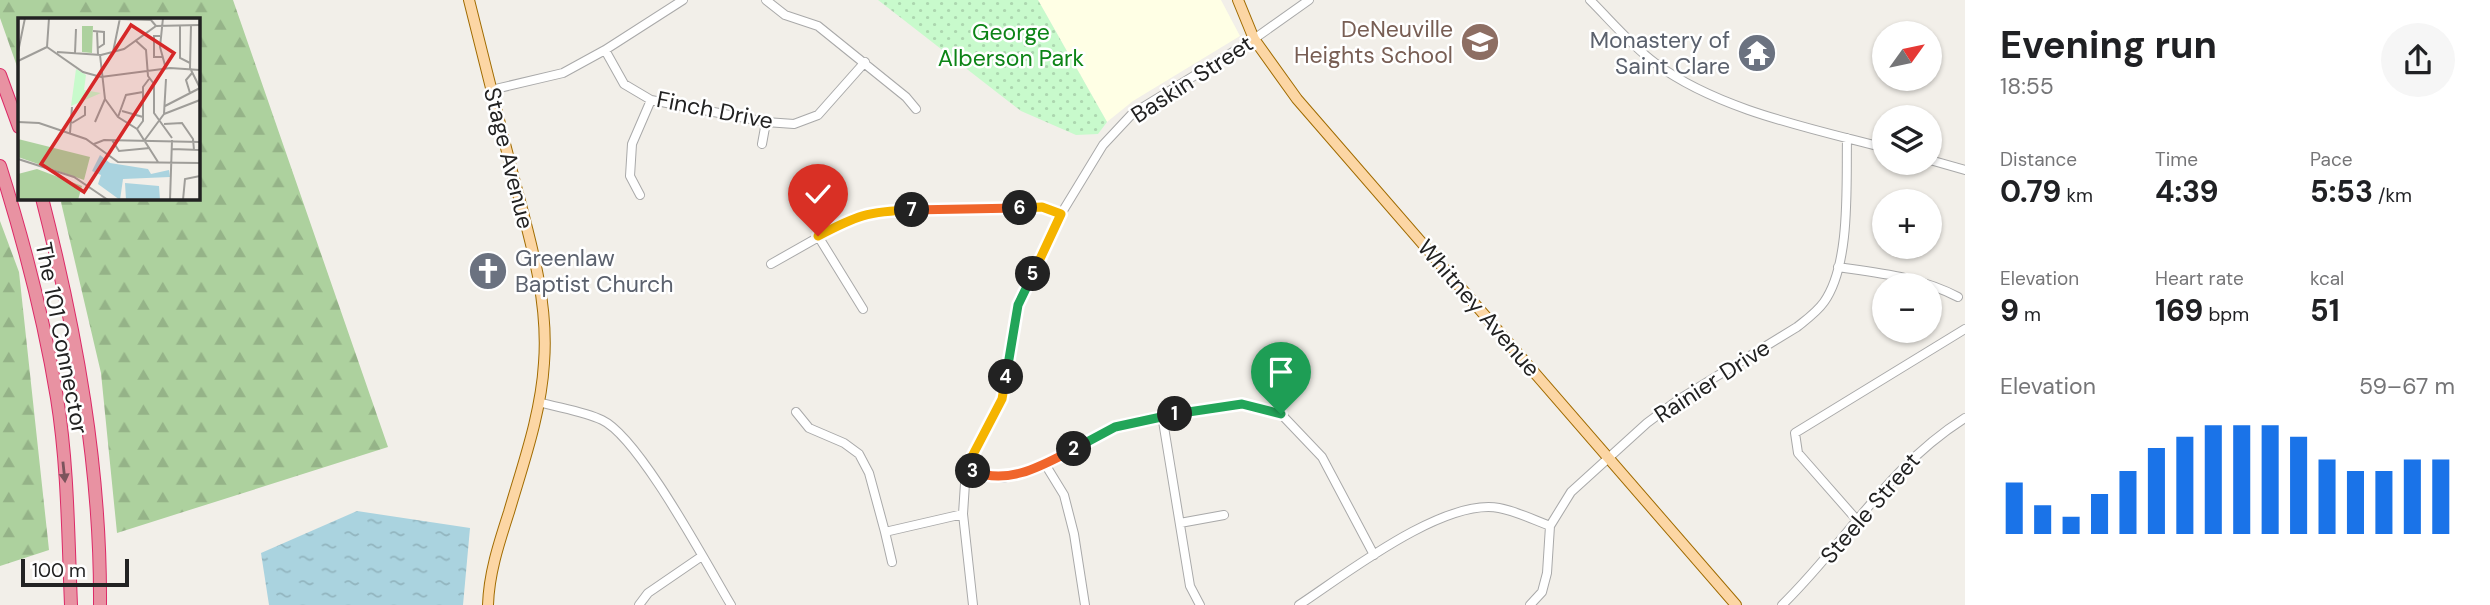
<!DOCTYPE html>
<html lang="en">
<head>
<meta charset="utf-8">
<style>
	body { margin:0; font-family:"DM Sans",sans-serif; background:#f6f6f6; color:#202124; height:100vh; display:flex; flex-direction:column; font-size:26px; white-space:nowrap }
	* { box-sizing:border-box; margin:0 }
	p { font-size:23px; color:#757577 }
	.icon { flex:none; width:38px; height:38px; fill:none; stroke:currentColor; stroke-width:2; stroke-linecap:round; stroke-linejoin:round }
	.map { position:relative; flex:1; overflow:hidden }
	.side { display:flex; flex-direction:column; background:#fff; width:525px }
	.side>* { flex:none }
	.needle { width:46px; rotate:57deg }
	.controls { position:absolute; left:1872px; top:21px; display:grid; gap:14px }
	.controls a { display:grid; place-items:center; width:70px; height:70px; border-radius:50%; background:#fff; box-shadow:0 2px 5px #0004; font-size:35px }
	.scale { position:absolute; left:21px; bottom:18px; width:108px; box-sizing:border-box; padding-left:7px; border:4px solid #222; border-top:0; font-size:19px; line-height:24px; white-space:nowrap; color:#222; -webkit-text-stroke:5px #fff; paint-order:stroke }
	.pin { position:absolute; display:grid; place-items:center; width:60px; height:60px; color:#fff; margin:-72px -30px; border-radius:50% 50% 50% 0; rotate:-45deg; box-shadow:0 0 7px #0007 }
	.pin .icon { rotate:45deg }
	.km { position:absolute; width:35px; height:35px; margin:-18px; border-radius:50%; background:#222; color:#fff; font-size:19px; line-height:35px; text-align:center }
	.round { display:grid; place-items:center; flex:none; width:74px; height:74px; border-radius:37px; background:#f6f6f6 }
	.head { display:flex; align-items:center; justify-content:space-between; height:119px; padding:0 35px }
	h1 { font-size:38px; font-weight:700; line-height:52px }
	.figures { display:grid; grid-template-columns:repeat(3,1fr); gap:10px; height:119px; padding:7px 35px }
	.figures div { display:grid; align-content:center }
	.figures b { font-size:30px; font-weight:700 }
	.figures small { font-size:19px; font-weight:400 }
	.figures p { font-size:19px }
	.chart { height:196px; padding:14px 35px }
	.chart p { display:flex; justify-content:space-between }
	.chart svg { width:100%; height:126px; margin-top:7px; stroke:#1a73e8; stroke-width:6 }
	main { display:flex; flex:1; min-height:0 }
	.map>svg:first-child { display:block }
</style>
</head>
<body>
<main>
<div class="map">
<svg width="1965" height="605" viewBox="0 0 1965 605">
	<defs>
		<pattern id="forest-firs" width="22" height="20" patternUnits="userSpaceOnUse" patternTransform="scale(1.75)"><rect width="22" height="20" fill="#add19e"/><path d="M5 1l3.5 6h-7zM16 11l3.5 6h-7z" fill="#95b388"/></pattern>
		<pattern id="park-dots" width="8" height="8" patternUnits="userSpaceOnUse" patternTransform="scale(1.75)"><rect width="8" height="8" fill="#c8facc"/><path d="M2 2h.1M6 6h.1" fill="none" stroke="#acd6af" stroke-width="1.8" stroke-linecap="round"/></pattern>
		<pattern id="water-ripples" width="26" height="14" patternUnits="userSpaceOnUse" patternTransform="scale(1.75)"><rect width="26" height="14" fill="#aad3df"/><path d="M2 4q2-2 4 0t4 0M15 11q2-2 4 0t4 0" fill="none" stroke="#92b5bf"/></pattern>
	</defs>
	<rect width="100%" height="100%" fill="#f2efe9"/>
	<path fill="#ffffe5" d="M1038,0H1221L1240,36L1133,101L1107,122Z"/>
	<path fill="url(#forest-firs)" d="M0,0H233L388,447L117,533L101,373L60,198H198V19H19V72L0,18Z
		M0,221L19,272L49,550L0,566Z"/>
	<path fill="url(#park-dots)" d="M878,0H1038L1107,122L1098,134L1076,135L1021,111Z"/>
	<path fill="url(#water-ripples)" d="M357,511L470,528L463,605H269L261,553Z"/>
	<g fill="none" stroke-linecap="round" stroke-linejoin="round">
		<g stroke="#a9a9a9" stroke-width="10">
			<path id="minor" d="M766,0L785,15L818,26L906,97L916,109
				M1590,0C1611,21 1631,45 1655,63C1718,110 1810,128 1885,148
				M605,50L624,84L651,100L766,122L794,124L818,115L865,62
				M491,90L563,73L605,50L683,0
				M762,144L766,122
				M1930,160L1965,170
				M640,195L630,176L632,144L651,100
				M818,236L863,309
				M771,264L854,217L879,211L1042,207L1061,214
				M1838,267C1880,273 1920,277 1958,297
				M539,402C559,408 583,411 602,420C639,437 707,565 731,605
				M796,412L809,428L844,443L859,454L869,473L885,532L963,514
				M1162,415L1190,586L1200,605
				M1045,464L1064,495L1074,534L1085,605
				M966,468L985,476L1004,478L1045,464L1115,427L1162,415L1242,404L1281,414L1322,457L1374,555
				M1856,519L1798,453L1795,433L1965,329
				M1180,523L1224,515
				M885,532L892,562
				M639,605L648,593L702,556
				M973,605L963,514L966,468L1002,399L1019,305L1061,214L1103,145L1132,114L1254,39L1309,0
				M1299,605C1346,574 1443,498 1499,508C1516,511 1534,520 1550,526
				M1530,605L1542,592L1547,573L1550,526L1571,492L1647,423L1678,400L1797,327C1807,319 1817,312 1824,302C1851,264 1846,184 1847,138
				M1782,605C1846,543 1887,467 1965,418"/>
		</g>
		<g stroke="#a06b00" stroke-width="12">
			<path id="major" d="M469,0C484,59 498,117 513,175C529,236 549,299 544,363C541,414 523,464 509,512C499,543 489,573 488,605
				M1238,0L1254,39L1297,99L1736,605"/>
		</g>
		<g stroke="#dc2a67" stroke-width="14">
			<path id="highway" d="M0,75L19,127
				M0,166C24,242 44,319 57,398C68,466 68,536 71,605
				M42,198C76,331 101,467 100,605"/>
		</g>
		<use href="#minor" stroke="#fff" stroke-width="8"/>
		<use href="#major" stroke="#fcd6a4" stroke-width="10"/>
		<use href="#highway" stroke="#e892a2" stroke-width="12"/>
	</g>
	<defs><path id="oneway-solid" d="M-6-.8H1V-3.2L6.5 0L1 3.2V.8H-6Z" transform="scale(1.75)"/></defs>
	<use fill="#7b545c" href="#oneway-solid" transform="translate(64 472) rotate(84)"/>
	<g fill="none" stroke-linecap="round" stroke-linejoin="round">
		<g stroke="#fff" stroke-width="14">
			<path id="split-1" d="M1175,414L1242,404L1281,414"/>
		</g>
		<g stroke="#fff" stroke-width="14">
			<path id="split-2" d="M1074,449L1115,427L1175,414"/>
		</g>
		<g stroke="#fff" stroke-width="14">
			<path id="split-3" d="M973,471C1008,486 1043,465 1074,449"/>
		</g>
		<g stroke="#fff" stroke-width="14">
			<path id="split-4" d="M973,471L966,468L1002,399L1006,377"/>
		</g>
		<g stroke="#fff" stroke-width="14">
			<path id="split-5" d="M1006,377L1018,305L1033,274"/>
		</g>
		<g stroke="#fff" stroke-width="14">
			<path id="split-6" d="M1020,208L1042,207L1061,214L1033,274"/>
		</g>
		<g stroke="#fff" stroke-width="14">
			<path id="split-7" d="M912,210L1020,208"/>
		</g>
		<g stroke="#fff" stroke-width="14">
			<path id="split-8" d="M818,236C856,216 868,211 912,210"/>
		</g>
		<use href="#split-1" stroke="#22a559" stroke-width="9"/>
		<use href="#split-2" stroke="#22a559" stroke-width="9"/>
		<use href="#split-3" stroke="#f0652b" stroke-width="9"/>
		<use href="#split-4" stroke="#f5b400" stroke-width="9"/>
		<use href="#split-5" stroke="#22a559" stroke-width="9"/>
		<use href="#split-6" stroke="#f5b400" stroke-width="9"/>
		<use href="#split-7" stroke="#f0652b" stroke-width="9"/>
		<use href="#split-8" stroke="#f5b400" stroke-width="9"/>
	</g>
	<defs>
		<g id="school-disc" transform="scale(2.0125)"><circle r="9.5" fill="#8d6e63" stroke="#fff"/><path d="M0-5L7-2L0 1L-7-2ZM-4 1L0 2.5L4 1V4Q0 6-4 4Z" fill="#fff"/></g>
		<g id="temple-disc" transform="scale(2.0125)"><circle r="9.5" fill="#6b7280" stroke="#fff"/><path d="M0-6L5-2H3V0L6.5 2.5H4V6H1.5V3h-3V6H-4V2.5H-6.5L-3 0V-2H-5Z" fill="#fff"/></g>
		<g id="church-disc" transform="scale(2.0125)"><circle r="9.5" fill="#6b7280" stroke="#fff"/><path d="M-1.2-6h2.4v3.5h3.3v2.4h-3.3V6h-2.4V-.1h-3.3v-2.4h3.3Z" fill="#fff"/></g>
	</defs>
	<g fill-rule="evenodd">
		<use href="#school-disc" x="1480" y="42"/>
		<use href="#temple-disc" x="1757" y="53"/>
		<use href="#church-disc" x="488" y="271"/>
	</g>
	<g text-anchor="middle" stroke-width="5" stroke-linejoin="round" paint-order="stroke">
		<g font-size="23" fill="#785e54" stroke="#fff" text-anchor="end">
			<text x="1453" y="37">DeNeuville<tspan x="1453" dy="26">Heights School</tspan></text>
		</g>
		<g font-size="23" fill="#0c8416" stroke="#fff">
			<text x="1011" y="40">George<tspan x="1011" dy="26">Alberson Park</tspan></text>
		</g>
		<g font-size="23" fill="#5b616d" stroke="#fff" text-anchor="end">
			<text x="1730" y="48">Monastery of<tspan x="1730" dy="26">Saint Clare</tspan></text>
			<text x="515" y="266" text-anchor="start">Greenlaw<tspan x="515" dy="26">Baptist Church</tspan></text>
		</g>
		<g font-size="23" fill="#222" stroke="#fff">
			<text transform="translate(1192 79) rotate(-33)" y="8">Baskin Street</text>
			<text transform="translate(715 110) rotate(11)" y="8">Finch Drive</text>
			<text transform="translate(509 158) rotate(76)" y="8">Stage Avenue</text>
			<text transform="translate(1479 308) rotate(49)" y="8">Whitney Avenue</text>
			<text transform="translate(62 338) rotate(79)" y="8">The 101 Connector</text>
			<text transform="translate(1712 381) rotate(-33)" y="8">Rainier Drive</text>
			<text transform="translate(1870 508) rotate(-49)" y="8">Steele Street</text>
		</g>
	</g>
	<g transform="translate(18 18)">
		<rect width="182" height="182" fill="#f2efe9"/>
		<path d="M64,8H75L74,35L64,34ZM0,121L72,139L66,162L0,139ZM19,151L64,168L60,182H0V156Z" fill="#add19e"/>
		<path d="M58,51L68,57L66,72L83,75L53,88Z" fill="#c8facc"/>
		<path d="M82,137L92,145L130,151L133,156L151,152L152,159L105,161L102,182L80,166L83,157L74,153ZM107,165L141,168L142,182H108Z" fill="#aad3df"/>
		<path fill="none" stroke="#9f9d99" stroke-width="2" d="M68,0L133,2L138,8M145,0L142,29L148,51M162,7V40L172,45M173,7L172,50L182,70M75,13L86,14V26L80,30M79,13L80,37M142,18H136V39H145M117,22L128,32L130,58L136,66V95L154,120M29,29L65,54L83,59L152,50L182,52M0,34L7,0M39,34L83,37L106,31L138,8L182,7M95,34L102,0M57,35L58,11M82,37L87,81L100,99L119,111L140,144M0,43L29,29L31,0M172,75L168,62L174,55M147,88L182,70M104,93L125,99M146,96L182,82M100,99L108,77L125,74M0,104L21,105L68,121L100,144L182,145M77,104L87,81M54,105L67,97V88M146,106L164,105L175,121L176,132M119,111L125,103V69L131,61M52,115L54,89M94,122L101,133L132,130M126,123L146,96L148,61M76,126L86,122L182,124M154,131L182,132M0,141L56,159L90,182M152,182L154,122M165,182L167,161L182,158"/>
		<path fill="#d62828" fill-opacity="0.15" stroke="#d62828" stroke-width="3.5" d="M113,7L156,35L66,174L23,146Z"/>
		<rect width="182" height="182" fill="none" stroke="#222" stroke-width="3.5"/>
	</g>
</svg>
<div class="controls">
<a><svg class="needle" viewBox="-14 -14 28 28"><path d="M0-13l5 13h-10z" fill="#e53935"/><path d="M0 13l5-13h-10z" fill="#757577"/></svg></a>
<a><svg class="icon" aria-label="layers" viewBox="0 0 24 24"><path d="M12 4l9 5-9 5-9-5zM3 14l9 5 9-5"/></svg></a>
<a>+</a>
<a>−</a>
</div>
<div class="scale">100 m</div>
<div class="pin" style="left:1281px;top:414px;background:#1e9e55"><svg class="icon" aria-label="arrive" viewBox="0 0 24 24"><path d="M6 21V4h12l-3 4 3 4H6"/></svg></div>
<div class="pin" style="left:818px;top:236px;background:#d93025"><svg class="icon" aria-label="check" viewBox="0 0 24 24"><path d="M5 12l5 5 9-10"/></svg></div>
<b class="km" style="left:1175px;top:414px">1</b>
<b class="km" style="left:1074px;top:449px">2</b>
<b class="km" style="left:973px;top:471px">3</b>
<b class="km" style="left:1006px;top:377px">4</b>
<b class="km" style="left:1033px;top:274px">5</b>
<b class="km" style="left:1020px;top:208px">6</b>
<b class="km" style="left:912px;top:210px">7</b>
</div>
<section class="side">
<div class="head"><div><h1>Evening run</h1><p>18:55</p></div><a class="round"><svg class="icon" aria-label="share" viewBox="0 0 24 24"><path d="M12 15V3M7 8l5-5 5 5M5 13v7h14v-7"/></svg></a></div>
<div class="figures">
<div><p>Distance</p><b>0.79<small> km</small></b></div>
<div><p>Time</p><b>4:39</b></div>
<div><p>Pace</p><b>5:53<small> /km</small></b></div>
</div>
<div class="figures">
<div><p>Elevation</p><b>9<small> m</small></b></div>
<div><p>Heart rate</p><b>169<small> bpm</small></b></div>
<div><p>kcal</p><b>51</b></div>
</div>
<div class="chart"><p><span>Elevation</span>59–67 m</p>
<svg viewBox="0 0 160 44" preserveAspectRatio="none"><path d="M5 44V26M15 44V34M25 44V38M35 44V30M45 44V22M55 44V14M65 44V10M75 44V6M85 44V6M95 44V6M105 44V10M115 44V18M125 44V22M135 44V22M145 44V18M155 44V18"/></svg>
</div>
</section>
</main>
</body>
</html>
